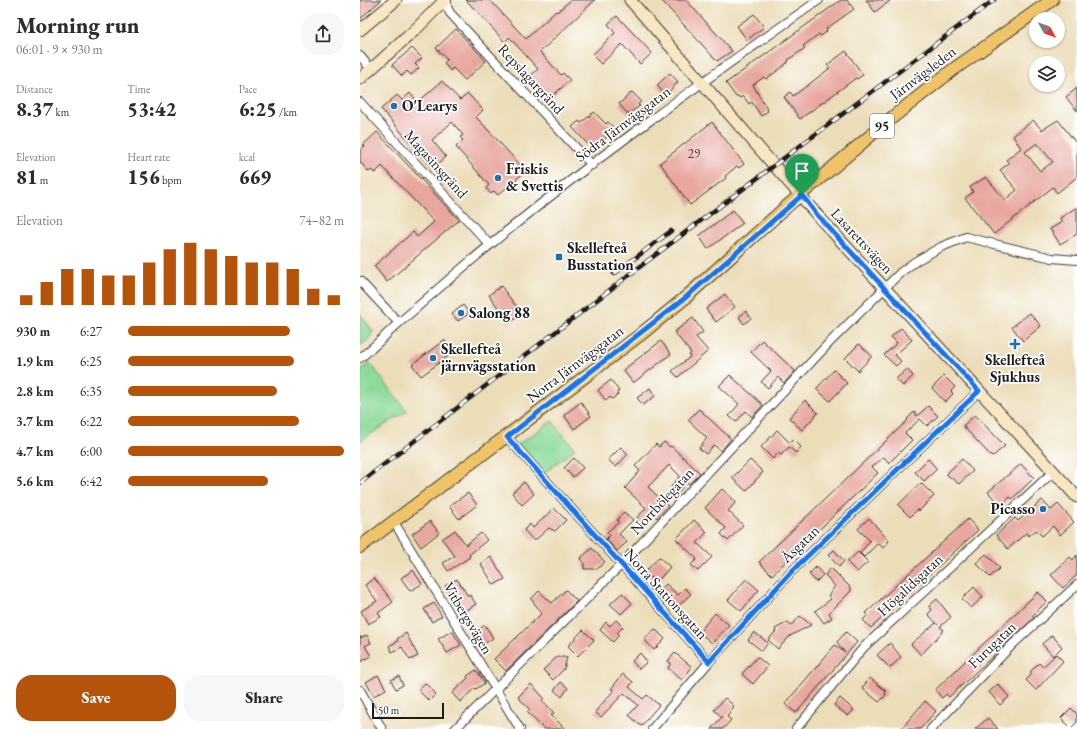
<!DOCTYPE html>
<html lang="en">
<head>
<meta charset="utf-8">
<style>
	body { margin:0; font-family:"EB Garamond",serif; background:#f7f7f7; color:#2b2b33; height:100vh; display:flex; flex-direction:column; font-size:15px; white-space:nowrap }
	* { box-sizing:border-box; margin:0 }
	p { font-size:13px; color:#7c7c81 }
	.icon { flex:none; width:22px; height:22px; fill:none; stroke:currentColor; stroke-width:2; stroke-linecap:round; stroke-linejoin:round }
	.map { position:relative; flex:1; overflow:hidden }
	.panel { display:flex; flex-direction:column; background:#fff; width:360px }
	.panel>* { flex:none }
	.needle { width:26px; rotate:130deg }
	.buttons { position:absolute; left:669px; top:12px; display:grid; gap:8px }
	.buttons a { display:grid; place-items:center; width:36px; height:36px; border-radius:50%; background:#fff; box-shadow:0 1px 3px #0004; font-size:20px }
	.scale { position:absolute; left:12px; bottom:10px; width:72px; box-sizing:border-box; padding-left:4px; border:2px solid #1c1c1c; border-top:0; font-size:11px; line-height:14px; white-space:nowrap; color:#1c1c1c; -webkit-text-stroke:3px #fff; paint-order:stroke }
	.pin { position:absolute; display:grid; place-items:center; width:34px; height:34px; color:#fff; margin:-41px -17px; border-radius:50% 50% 50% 0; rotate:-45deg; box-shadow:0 0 4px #0007 }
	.pin .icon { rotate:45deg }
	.round { display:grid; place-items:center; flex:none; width:42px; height:42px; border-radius:16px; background:#f7f7f7 }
	.overview { display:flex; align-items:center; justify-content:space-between; height:68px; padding:0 16px }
	h1 { font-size:22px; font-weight:800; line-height:30px }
	.metrics { display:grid; grid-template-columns:repeat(3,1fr); gap:6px; height:68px; padding:4px 16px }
	.metrics div { display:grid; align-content:center }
	.metrics b { font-size:20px; font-weight:800 }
	.metrics small { font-size:11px; font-weight:400 }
	.metrics p { font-size:11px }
	.chart { height:112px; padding:8px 16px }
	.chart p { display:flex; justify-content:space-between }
	.chart svg { width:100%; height:72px; margin-top:4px; stroke:#b45309; stroke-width:6 }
	.cta { display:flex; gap:8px; margin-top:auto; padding:8px 16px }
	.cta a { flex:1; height:46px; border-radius:16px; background:#b45309; color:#fff; font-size:16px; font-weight:800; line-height:46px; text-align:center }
	.cta a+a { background:#f7f7f7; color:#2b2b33 }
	ul { padding:0 16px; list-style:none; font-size:13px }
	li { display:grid; grid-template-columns:64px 48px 1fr; align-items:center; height:30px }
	li i { height:10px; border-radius:5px; background:#b45309 }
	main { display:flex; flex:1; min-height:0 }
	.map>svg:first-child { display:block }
</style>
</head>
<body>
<main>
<section class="panel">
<div class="overview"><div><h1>Morning run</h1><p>06:01 · 9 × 930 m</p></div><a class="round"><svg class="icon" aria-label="share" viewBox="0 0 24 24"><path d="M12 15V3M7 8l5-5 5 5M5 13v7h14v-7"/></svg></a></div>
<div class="metrics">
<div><p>Distance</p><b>8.37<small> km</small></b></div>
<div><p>Time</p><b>53:42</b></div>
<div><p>Pace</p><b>6:25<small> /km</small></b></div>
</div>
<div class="metrics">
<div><p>Elevation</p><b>81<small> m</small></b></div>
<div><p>Heart rate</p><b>156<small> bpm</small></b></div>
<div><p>kcal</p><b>669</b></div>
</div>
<div class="chart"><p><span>Elevation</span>74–82 m</p>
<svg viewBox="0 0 160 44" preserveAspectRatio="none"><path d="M5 44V38M15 44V30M25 44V22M35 44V22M45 44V26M55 44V26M65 44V18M75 44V10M85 44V6M95 44V10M105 44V14M115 44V18M125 44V18M135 44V22M145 44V34M155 44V38"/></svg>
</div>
<ul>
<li><b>930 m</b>6:27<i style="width:75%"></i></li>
<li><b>1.9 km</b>6:25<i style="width:77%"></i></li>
<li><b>2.8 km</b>6:35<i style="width:69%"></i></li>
<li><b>3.7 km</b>6:22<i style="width:79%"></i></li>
<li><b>4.7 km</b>6:00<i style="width:100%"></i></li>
<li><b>5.6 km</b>6:42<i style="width:65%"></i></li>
</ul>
<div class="cta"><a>Save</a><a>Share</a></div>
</section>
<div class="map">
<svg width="717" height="729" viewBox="0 0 717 729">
	<rect width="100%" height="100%" fill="#fff"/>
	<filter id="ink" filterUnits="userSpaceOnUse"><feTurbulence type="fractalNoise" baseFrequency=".025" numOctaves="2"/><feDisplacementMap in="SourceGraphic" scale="8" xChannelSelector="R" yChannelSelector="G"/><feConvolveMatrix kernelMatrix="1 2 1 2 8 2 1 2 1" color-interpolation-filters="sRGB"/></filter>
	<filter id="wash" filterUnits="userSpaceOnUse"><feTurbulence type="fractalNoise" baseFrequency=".012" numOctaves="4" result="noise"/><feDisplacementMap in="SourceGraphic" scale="16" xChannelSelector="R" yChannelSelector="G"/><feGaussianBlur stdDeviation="0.9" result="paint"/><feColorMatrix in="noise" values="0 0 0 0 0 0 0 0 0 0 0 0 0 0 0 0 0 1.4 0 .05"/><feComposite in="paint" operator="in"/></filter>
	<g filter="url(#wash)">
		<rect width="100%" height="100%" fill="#ecddb9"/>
		<path fill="#8cda99" stroke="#547b5a" d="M0,313L13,331L9,339L0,346Z
			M10,363L47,411L0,441V370Z
			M192,421L215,449L183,474L157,445Z"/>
		<g id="blocks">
			<path fill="#e7a69e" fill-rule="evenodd" d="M0,0H21L0,19Z
				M106,0H130L166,39L196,11L197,12L211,0H235L180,52L201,75L203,73L210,80L188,100L168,78L178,69L149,37L145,42Z
				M301,0H326L372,51L357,61Z
				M481,0H487L494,9L466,29L467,31L461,36L459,34L443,46L445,48L428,60L429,61L420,69L406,79L404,77L393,85L408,111L401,116L392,102L389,104L383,96L380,98L378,96L376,97L366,83Z
				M506,0H531L515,12Z
				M394,14L404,27L387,40L377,26Z
				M257,16L292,53L280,64L262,44L241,64L232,55L255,33L248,24Z
				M96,29L126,61L105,80L93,68L90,71L84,63L87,60L76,48Z
				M52,48L62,58L55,64L59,68L51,75L47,71L42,76L32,65Z
				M486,51L503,75L497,79L496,78L440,119L424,97L430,92L433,96L448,85L470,68L467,65Z
				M310,73L318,82L309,92L308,91L304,94L297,85Z
				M82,81L100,100L108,94L123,110L116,117L166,171L138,195L134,191L131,194L126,188L129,185L96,147L103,140L100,137L103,135L92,122L72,140L86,157L73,168L21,109L37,95L42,100L50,93L58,102Z
				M717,88V111L706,97Z
				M272,92L281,101L278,105L280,106L268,114L259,104Z
				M234,112L246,124L248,122L255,129L233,150L212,127L219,121L221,123Z
				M673,120L682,130L698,120L717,144V177L697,193L693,187L634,234L605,198L613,192L610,187L626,177L645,200L657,190L640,170L649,163L646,160L661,148L653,136ZM677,143L693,162L680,171L665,152Z
				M352,122L384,164L379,168L377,166L365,176L366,178L330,205L300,163Z
				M17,132L99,220L27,282L14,266L53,232L57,237L74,222L22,166L15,173L11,170L9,172L0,162V150L5,146L3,145Z
				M717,207V234L700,244L690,229L702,222L700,218Z
				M373,210L383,223L348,249L339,236Z
				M141,286L162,314L149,323L129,295Z
				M365,294L375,307L356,322L346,309Z
				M103,305L109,313L98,321L92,314Z
				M386,311L391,318L384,324L379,317Z
				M670,313L681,326L663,341L652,327Z
				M333,318L343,332L336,337L348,351L318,377L312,371L330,357L329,355L331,353L314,332Z
				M541,328L552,340L535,355L541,361L536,366L524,355L537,343L531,337Z
				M84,340L94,352L61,376L52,365Z
				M402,340L435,371L424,383L418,377L408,388L401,382L411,371L391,352Z
				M301,341L311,354L273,383L263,370Z
				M499,344L512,356L498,371L485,358Z
				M547,369L553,376L543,386L536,379Z
				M474,370L487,383L470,401L456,389Z
				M370,375L403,405L392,417L386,411L376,422L369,416L379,404L359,386Z
				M584,376L595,387L591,391L593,394L585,402L572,388Z
				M251,380L259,391L257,392L258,394L252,399L250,397L246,401L238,390Z
				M290,388L295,396L283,405L277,398Z
				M445,400L458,413L442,430L429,418Z
				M221,402L231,416L214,429L204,415Z
				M568,406L578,416L567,426L560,419L545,433L552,440L529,463L524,457L512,467L518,473L412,575L399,562L548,420L547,419L554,412L557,416Z
				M339,409L371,439L361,451L354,445L346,454L339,448L347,438L328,420Z
				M615,415L645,446L632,457L603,426Z
				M417,430L430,443L433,439L441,447L436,453L429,447L421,455L418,453L413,459L401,447Z
				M304,442L310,447L311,446L340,473L329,484L327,482L318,493L311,487L320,476L309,465L288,487L308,506L297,518L293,514L284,524L277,518L286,508L265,488L280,471L275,466L296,444L299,447Z
				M261,447L268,454L256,467L248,460Z
				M214,458L223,468L213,477L204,468Z
				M568,459L577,469L564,481L555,472Z
				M602,459L613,471L599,484L586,474Z
				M390,460L403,472L386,491L372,478Z
				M661,464L674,478L652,499L650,497L641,506L628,492Z
				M164,482L174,494L162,505L152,493Z
				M561,483L574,496L559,511L558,509L550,517L538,505Z
				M362,489L376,502L368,511L383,525L368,541L361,534L366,528L345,508Z
				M108,493L117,505L99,519L89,506Z
				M682,500L691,510L698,504L714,522L700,535L693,526L682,536L676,530L669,536L666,533L648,549L636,535L655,518L658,521Z
				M194,508L206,520L195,531L189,528L174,541L164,530L170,524L173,528Z
				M264,512L273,520L259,534L267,542L257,551L246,539L250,535L247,532L259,522L257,520Z
				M509,518L529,541L523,548L518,543L504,557L500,553L510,541L498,529Z
				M608,519L618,530L511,628L503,620L508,615L506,613Z
				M334,520L347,532L337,543L352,557L338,571L331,565L337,559L316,539Z
				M70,521L79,533L61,547L52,534Z
				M95,530L106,545L121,533L127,540L109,555L110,557L88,571L83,563L95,556L82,539Z
				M232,548L245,562L237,569H224V563L220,559Z
				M474,550L484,561L479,567L468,555Z
				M498,552L508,562L497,572L487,562Z
				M626,554L640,568L630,577L616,563Z
				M717,555V575L703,588L691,575L710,557L713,560Z
				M131,557L145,579L134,585L121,564Z
				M299,557L310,567L296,583L285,572Z
				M456,567L463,575L456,582L449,574Z
				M471,568L491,588V591L469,613L472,618L464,623L455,611L471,599L468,596L475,586L465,575Z
				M53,570L62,584L50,591L41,578Z
				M14,578L33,602L18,613L21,617L8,624L1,611L17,601L5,585Z
				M97,579L108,596L110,595L116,604L102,613L85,586Z
				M386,579L399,590L381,611L368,600Z
				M306,584L318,595L325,588L331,594L317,607L300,591Z
				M614,587L623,597L611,608L602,599Z
				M206,590L217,601L146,671L134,659L180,615L181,612L171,599L179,591L192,603Z
				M678,592L687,601L672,616L674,618L589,697L586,694L582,698L575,690Z
				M262,593L272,603L261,614L250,604Z
				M577,599L591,617L580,627L584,630L561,655L551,644L576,623L578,625L568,614L572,610L569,606Z
				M74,603L82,616L72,622L64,609Z
				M355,613L369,625L352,643L339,632Z
				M440,616L451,625L430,636L418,649L408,640L416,631L415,629L428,622L431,626Z
				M256,620L263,627L257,633L259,635L253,642L240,630L246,622L250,626Z
				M125,625L133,638L122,645L114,633Z
				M295,629L305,639L294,650L284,639Z
				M223,630L234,640L218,656L208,646Z
				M92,631L101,645L87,653L78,639Z
				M394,632L408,643L402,651L388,640Z
				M486,632L497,642L436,713L425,704L475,645L485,653L477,642Z
				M46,633L58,656L50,660L42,647L32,652L29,646L38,641L37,639Z
				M7,635L11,643L5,646L11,656L0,662V636L1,638Z
				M692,635L702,647L693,656L682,644Z
				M530,643L541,657L530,668L517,655Z
				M280,653L287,662L279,669L272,661Z
				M315,653L332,667L322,680L308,668L311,663L308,661Z
				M696,654L703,661L676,690L666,680L672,674L670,672L679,663L683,667Z
				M197,657H207L204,669L193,680L183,670Z
				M397,657L408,666L393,684L382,674Z
				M116,670L125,683L116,689L115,688L100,702L92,693L108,678L107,676Z
				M263,674L273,682L269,687L283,699L287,695L299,705L281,726L269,715L278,705L264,693L241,717L235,712L254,690L251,689Z
				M18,675L26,689L14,696L6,682Z
				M39,676L43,685L36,689L31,680Z
				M510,678L526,691L525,693L526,695L519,702L502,688Z
				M201,682L208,688L202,697L194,690Z
				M65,683L76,694L69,701L58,690Z
				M171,684L184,698L182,700L194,713L191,715L205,729H184L167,712L170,710L158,697Z
				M638,684L649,697L640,705L629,692Z
				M365,698L374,706L367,717L371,720L363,729H351L362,717L354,710Z
				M480,698L494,710L488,716L474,705Z
				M565,701L576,711L560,729H541Z
				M711,708L717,714V722L711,728L701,718Z
				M628,718L638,729H615Z"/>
		</g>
	</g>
	<g filter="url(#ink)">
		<use href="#blocks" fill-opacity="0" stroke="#3b3934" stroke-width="1"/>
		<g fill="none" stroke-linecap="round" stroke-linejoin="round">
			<g stroke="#3b3934" stroke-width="10">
				<path id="minor" d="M87,0V7L90,13L232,165
					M0,56L11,69
					M0,102L130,245
					M0,281L39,323
					M0,358C16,346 26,334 40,322C70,296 99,270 130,245C235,158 347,78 459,0
					M147,437L349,662
					M34,522L160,729
					M0,690L22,729
					M95,729L261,565L470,342L541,272L556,261L581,247L606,237L692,258L717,260
					M292,729L349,662L433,570L619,391
					M436,729L504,647L694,471
					M571,729L652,645L717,585"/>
			</g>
			<g stroke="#3b3934" stroke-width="13">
				<path id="secondary" d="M270,0L458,216L717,497
					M0,30L36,0
					M0,79L54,31L85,0"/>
			</g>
			<g stroke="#3b3934" stroke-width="14">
				<path id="primary" d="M0,547L280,335L325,298L426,207L529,120L594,69L692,0"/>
			</g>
			<use href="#minor" stroke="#fff" stroke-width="8"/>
			<use href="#secondary" stroke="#f9e7c3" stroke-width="11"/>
			<use href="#primary" stroke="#efc469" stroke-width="12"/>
			<g stroke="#1c1c1c" stroke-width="4.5">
				<path id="rail" d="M254,274L311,231
					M0,483L286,262L634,0"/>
			</g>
			<use href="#rail" stroke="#fff" stroke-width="3" stroke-dasharray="9" stroke-linecap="butt"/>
		</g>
	</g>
	<g fill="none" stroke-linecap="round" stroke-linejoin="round" filter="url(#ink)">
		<g stroke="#fff" stroke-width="8">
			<path id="route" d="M442,195L458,216L619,391L433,570L349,662L147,437L325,298Z"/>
		</g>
		<use href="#route" stroke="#1a73e8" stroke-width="5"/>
	</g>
	<g fill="#1f6fb2" stroke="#fff" stroke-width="1.5">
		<circle cx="34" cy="106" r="4"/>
		<circle cx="138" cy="178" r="4"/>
		<rect x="195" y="253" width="8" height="8" rx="2"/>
		<circle cx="101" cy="313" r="4"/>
		<path d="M653 338h4v4h4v4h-4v4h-4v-4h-4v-4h4z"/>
		<circle cx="73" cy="358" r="4"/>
		<circle cx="683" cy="509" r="4"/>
	</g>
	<g text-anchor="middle" stroke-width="3.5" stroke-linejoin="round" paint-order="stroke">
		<g font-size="13" fill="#4f3e3c">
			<text x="334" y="158">29</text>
		</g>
		<rect fill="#fff" stroke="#606060" stroke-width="1" x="510" y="114" width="24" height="24" rx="3"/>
		<g font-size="14" font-weight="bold" fill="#1c1c1c">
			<text x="522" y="131">95</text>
		</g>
		<g font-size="15" fill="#1c1c1c" stroke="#fff">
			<text transform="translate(563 73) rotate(-37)" y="5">Järnvägsleden</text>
			<text transform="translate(171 79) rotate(47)" y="5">Repslagargränd</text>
			<text transform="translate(263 124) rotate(-37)" y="5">Södra Järnvägsgatan</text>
			<text transform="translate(76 164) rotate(48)" y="5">Magasinsgränd</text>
			<text transform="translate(502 241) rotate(47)" y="5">Lasarettsvägen</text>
			<text transform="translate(215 364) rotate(-37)" y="5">Norra Järnvägsgatan</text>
			<text transform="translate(302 501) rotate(-47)" y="5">Norrbölegatan</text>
			<text transform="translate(440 544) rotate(-44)" y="5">Åsgatan</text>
			<text transform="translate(550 585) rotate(-43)" y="5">Högalidsgatan</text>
			<text transform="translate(306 594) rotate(48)" y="5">Norra Stationsgatan</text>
			<text transform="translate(108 618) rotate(59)" y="5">Vitbergsvägen</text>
			<text transform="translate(632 645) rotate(-44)" y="5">Furugatan</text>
		</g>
		<g font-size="15" font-weight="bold" fill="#1c1c1c" stroke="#fff" text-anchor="start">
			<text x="42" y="111">O'Learys</text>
			<text x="146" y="174">Friskis<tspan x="146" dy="17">&amp; Svettis</tspan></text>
			<text x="207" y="253">Skellefteå<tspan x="207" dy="17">Busstation</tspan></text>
			<text x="109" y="318">Salong 88</text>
			<text x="81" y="354">Skellefteå<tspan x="81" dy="17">järnvägsstation</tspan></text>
			<text x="655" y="365" text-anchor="middle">Skellefteå<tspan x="655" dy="17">Sjukhus</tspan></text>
			<text x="675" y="514" text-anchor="end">Picasso</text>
		</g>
	</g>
</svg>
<div class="buttons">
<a><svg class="needle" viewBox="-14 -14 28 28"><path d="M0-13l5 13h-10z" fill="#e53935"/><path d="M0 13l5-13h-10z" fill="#7c7c81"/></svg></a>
<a><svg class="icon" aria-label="layers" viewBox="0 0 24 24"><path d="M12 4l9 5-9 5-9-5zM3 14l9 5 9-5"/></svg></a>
</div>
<div class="scale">50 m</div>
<div class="pin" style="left:442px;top:195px;background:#1e9e55"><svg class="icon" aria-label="arrive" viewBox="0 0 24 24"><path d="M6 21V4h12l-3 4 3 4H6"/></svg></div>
</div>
</main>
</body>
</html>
